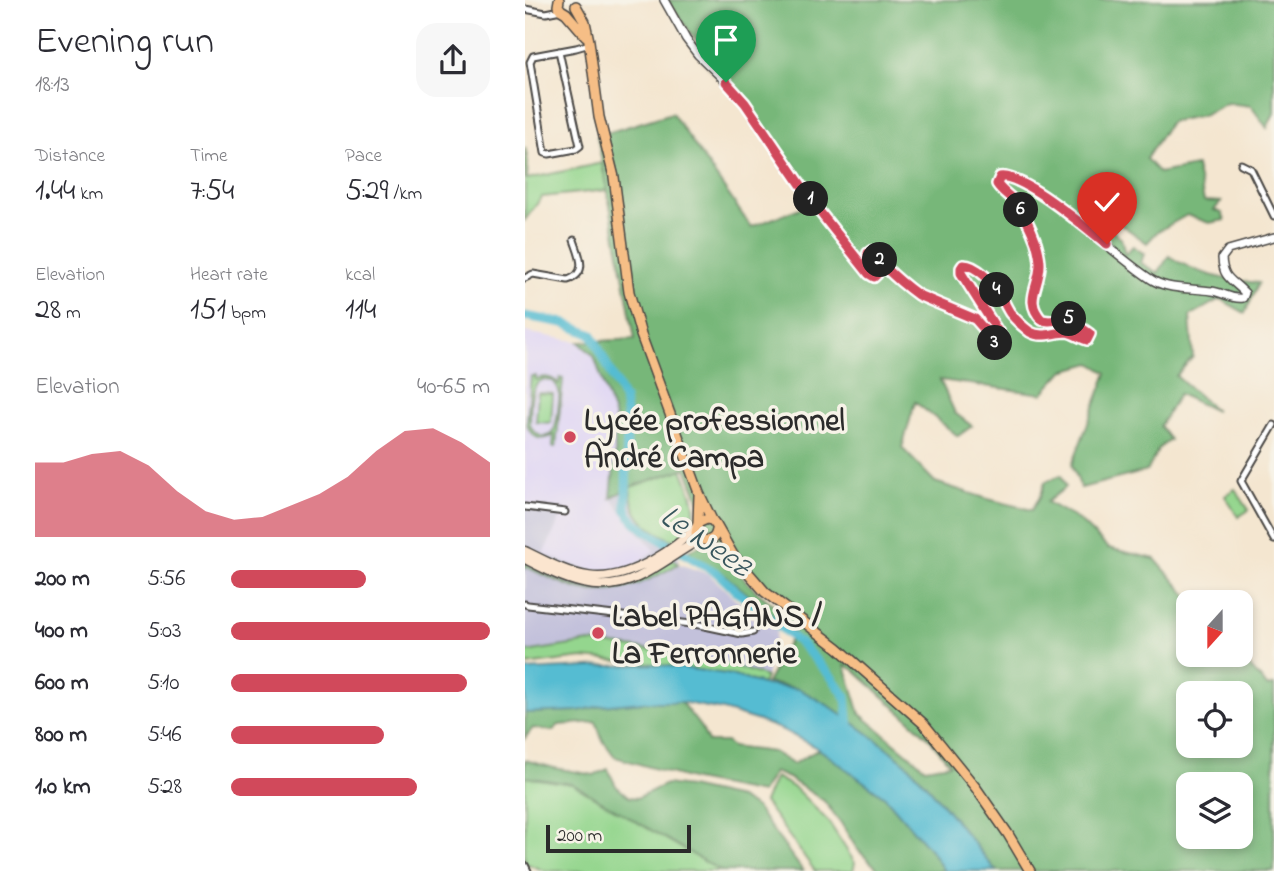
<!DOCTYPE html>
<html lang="en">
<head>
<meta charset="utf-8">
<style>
	body { margin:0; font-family:"Indie Flower",sans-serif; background:#f7f7f7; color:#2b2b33; height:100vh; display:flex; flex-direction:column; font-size:26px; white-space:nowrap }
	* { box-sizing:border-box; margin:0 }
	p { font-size:23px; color:#7c7c81 }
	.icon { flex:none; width:38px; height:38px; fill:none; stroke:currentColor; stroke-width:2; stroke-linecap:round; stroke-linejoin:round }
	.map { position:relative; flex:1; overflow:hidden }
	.sheet { display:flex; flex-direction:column; background:#fff; width:525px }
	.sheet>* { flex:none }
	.needle { width:46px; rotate:201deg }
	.fabs { position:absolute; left:651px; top:590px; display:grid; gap:14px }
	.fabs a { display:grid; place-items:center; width:77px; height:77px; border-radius:14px; background:#fff; box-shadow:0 4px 10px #0003; font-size:35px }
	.scale { position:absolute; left:21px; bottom:18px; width:145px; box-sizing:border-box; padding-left:7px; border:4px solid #2b2b2b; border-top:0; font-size:19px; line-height:24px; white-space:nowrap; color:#2b2b2b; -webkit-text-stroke:5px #f7f3e8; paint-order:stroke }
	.pin { position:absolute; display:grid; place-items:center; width:60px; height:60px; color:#fff; margin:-72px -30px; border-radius:50% 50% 50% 0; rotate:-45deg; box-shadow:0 0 7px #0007 }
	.pin .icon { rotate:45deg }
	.km { position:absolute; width:35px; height:35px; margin:-18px; border-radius:50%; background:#222; color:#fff; font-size:19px; line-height:35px; text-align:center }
	.round { display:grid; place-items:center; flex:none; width:74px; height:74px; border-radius:21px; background:#f7f7f7 }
	.overview { display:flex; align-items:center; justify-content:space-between; height:119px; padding:0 35px }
	h1 { font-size:38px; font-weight:600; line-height:52px }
	.figures { display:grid; grid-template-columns:repeat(3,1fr); gap:10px; height:119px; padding:7px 35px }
	.figures div { display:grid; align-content:center }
	.figures b { font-size:30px; font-weight:600 }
	.figures small { font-size:19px; font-weight:400 }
	.figures p { font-size:19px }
	.chart { height:196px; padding:14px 35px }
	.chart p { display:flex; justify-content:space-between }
	.chart svg { width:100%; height:126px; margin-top:7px; fill:#d1495b; opacity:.7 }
	ul { padding:0 35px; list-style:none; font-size:23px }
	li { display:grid; grid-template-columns:112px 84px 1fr; align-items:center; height:52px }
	li i { height:18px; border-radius:9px; background:#d1495b }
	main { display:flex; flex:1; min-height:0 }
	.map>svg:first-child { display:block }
</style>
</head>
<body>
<main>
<section class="sheet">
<div class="overview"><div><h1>Evening run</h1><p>18:13</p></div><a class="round"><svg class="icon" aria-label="share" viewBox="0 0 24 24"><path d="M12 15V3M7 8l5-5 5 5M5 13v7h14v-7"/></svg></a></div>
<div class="figures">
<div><p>Distance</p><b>1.44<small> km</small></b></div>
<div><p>Time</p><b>7:54</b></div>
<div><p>Pace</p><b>5:29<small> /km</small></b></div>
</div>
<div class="figures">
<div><p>Elevation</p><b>28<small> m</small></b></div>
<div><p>Heart rate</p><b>151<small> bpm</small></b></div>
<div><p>kcal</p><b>114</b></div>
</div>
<div class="chart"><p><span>Elevation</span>40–65 m</p>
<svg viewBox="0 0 160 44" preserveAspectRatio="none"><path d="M0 44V18L10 18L20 15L30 14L40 19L50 28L60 35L70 38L80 37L90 33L100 29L110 23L120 14L130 7L140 6L150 11L160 18V44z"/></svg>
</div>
<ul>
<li><b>200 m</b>5:56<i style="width:52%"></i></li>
<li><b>400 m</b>5:03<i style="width:100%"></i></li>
<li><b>600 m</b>5:10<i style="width:91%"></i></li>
<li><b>800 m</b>5:46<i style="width:59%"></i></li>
<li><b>1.0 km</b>5:28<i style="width:72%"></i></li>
</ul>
</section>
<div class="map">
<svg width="749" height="871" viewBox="0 0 749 871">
	<rect width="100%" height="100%" fill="#f7f3e8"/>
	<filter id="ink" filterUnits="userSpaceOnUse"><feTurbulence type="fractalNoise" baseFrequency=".0143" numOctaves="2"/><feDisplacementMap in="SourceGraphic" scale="14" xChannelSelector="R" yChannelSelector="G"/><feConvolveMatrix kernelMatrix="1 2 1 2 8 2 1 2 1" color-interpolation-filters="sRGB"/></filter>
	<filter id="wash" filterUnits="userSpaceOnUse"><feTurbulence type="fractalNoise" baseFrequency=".00686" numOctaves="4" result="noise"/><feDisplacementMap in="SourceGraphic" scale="28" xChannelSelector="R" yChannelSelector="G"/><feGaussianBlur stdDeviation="1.57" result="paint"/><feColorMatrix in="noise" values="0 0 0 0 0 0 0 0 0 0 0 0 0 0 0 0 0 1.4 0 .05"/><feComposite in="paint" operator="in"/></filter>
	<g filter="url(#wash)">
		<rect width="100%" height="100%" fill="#f4e6d0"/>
		<path fill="#dfd5f5" d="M0,332L54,342L69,356L90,418V456L86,498L107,525L130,550L109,565L100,569L82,571L63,569L38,562L18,553L40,509L0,504Z"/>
		<path fill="#c3c1db" d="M158,468L169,498L171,512L166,527L157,536L149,541L154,564L184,574L222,610L221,616L242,622L252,631L241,677L205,665L166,655L65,642L0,652V504L40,508L19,553L38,562L63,569L82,571L100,569L110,565L130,550L107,525L86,498L105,487Z"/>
		<path fill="#94d68e" stroke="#60805c" stroke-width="2" fill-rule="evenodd" d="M0,147L3,162L2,179L77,163L82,190L17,197L0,220Z
			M6,376H11V380C20,375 27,377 34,384L35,378L38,379L31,447H28L29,435C17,442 7,439 2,424ZM17,380L28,381C31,385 33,386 34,391C35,397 32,424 29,430C22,443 8,434 5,424C6,409 3,388 17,380Z
			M13,393L28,394L26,423L11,422Z
			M157,469C167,496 182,523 149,541C135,534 115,524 110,509C107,502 106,494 105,487Z
			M710,489L724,510L713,517L700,496Z
			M149,559L153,564C120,584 86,599 47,587C31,582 16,573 1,567L0,568V563C21,574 59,595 83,588C104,582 129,568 149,559Z
			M65,642C124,650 184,654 241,677L238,684L202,674L128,664L57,658L0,665V652Z
			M0,777L47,784L196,871H20L0,863Z
			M250,777L270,788L303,821L330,863L328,871H290L239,802Z"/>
		<path fill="#77b779" stroke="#517152" stroke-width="2" fill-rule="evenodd" d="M142,0H749V113L742,128L726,106L702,103L678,115L645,122L621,159L634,173L671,166L679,201L696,202L689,210L697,213L700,220L684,223L662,215L632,232L622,243L594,223L588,232L596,238L600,254L608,246L619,254L616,263L633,273L644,256C673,275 700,280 734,283L720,313L695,299L665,316L668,357L651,376L691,411L654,394L635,426L645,440L634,448L622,471L556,488L547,465L582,373L566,363L538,371L517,394L415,380L430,413L447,426L433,436L390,402L377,448L410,482L463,499L507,510L516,495L520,482L536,475L541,487L522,502L555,521L583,548L630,559L668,602H663V654L714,655L743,687L749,685V871H471L406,790L383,765L357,744L309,709L274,689L242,683L269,632L196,572L162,552C172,545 180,543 191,549L231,591L273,624L276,620L186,531L161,468L105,487L86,498L90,456V418L69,356L54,342L110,339L72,136L147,113L226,227L296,200L174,44ZM320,665L329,670L404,738L425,764L400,768L335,714ZM663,693H716V746H663ZM663,784H716V836H663Z
			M118,702H156L177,729L183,742H201L207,747L248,752L268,764L294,749L361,798L407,852L419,871H355L332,849L316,823L299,801L263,778L249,772L236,793L169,780L90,757L77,739L71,722L34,725L27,731L8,728L0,738V713L53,711L76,706Z
			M0,760L29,768L69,775L83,769L91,786L104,797L112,798L141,784L164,787L214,798L231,808L278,871H196L47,784L0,777Z"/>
		<path fill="#55bcd2" stroke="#40747e" stroke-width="2" d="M128,664L202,674L241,685L274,689L309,709L357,744L383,765L406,790L471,871H419L407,852L361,798L294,749L258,730L234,721L198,710L156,702H118L76,706L53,711L0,713V670Z"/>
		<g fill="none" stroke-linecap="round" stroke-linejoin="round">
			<path stroke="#55bcd2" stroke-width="9" d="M0,316L39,323L67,335L99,399L102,420L101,508L104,515L110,522L121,531L192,573L209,589L277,645L308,679L321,697L324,728"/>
		</g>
	</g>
	<g filter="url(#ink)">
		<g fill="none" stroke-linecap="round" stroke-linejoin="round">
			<g stroke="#494744" stroke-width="9">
				<path id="minor" d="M0,9L21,13L36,10
					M34,51L55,146L51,149L24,154L20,153L5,62L8,56L51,48L65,44
					M716,164L726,169L749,216
					M0,278L8,274L43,280C64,273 54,255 49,240
					M749,425L716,481L749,540
					M0,507L40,512
					M0,604L3,605L175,625L217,634L228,632
					M0,865L3,871"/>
			</g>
			<g stroke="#494744" stroke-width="10">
				<path id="tertiary" d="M139,0L161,39L173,55L201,82L220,103L294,211L344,274L350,277L353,271L343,257V253L346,251C352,256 356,263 362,269C371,278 382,288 393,295L450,319L472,344H476L478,342L477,338L436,273V268L438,265C451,264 468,283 475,294C479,300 481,307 485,313C490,319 498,327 505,332C517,339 529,332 542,332C549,333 555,338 562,340L565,334L544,319L524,321L517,320C497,298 518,283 514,258C511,239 503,219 491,203C485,196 477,191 472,184L475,177C504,171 598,264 629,281C645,290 669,288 687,291C697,292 707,300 718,298L720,293C707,279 698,279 697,258L703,250L749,237"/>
			</g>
			<g stroke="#494744" stroke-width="11">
				<path id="secondary" d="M0,551C50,576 75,590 128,560C144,551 158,541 171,527
					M0,559C36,577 72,597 113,577C132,568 150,554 169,543L178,540"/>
			</g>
			<g stroke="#494744" stroke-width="12">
				<path id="primary" d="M34,0L33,6L36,10L41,13L61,36
					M51,6L60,22L64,41L74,117L89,177L104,292L116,335L174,493L187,520L191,525L208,555L240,592L313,648L399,724L451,788L483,834L505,871
					M187,520L182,519L173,523L171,533C177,544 190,543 192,530
					M173,523L174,495"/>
			</g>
			<use href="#minor" stroke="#fff" stroke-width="5"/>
			<use href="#tertiary" stroke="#fff" stroke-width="7"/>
			<use href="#secondary" stroke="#fbe5cf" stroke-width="8"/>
			<use href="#primary" stroke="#f6be86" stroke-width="9"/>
		</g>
	</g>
	<g fill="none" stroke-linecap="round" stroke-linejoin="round" filter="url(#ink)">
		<g stroke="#fff" stroke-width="14">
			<path id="route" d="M201,82L220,103L294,211L344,274L349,277L352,274L353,271L343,257V253L346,251C352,256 356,263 361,268C371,278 382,287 393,295L450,319L472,344H476L478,342L477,338L436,273V268L438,265C451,264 468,283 475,294C478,300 481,307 485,313C490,319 498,327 505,332C517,339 529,332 542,332C549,333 555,338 562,340L565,334L544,319L524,321L517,320C498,300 515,287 515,264C515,257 513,249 511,242C506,228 500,215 491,203C485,196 477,192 472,184L475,177C497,173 562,229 582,244"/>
		</g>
		<use href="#route" stroke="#d1495b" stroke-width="9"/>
	</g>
	<g fill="#d1495b" stroke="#f7f3e8" stroke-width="2.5">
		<circle cx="45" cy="437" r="7"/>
		<circle cx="73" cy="633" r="7"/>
	</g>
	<g text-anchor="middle" stroke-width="7" stroke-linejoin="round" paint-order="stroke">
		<g font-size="32" font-weight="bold" fill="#2b2b2b" stroke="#f7f3e8" text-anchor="start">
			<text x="59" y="430">Lycée professionnel<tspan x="59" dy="37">André Campa</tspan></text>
			<text x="87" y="626">Label PAGANS /<tspan x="87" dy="37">La Ferronnerie</tspan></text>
		</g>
		<g font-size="33" font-style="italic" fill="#38565d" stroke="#f7f3e8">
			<text transform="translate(182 539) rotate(34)" y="12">Le Neez</text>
		</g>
	</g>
</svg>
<div class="fabs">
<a><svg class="needle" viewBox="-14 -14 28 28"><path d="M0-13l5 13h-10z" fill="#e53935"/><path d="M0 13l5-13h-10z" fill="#7c7c81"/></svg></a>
<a><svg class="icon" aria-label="locate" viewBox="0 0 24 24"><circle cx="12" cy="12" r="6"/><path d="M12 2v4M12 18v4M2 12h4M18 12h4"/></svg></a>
<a><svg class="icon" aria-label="layers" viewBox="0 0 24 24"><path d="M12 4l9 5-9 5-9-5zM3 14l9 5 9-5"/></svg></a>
</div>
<div class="scale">200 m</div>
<div class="pin" style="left:201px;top:82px;background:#1e9e55"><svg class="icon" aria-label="arrive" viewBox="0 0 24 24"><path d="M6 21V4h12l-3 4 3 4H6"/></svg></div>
<div class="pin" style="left:582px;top:244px;background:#d93025"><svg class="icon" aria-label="check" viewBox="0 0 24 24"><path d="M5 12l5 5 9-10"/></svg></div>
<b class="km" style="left:286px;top:199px">1</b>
<b class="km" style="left:355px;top:260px">2</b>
<b class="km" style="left:470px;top:343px">3</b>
<b class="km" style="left:472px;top:290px">4</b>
<b class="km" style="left:544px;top:319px">5</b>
<b class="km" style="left:496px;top:210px">6</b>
</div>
</main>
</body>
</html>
